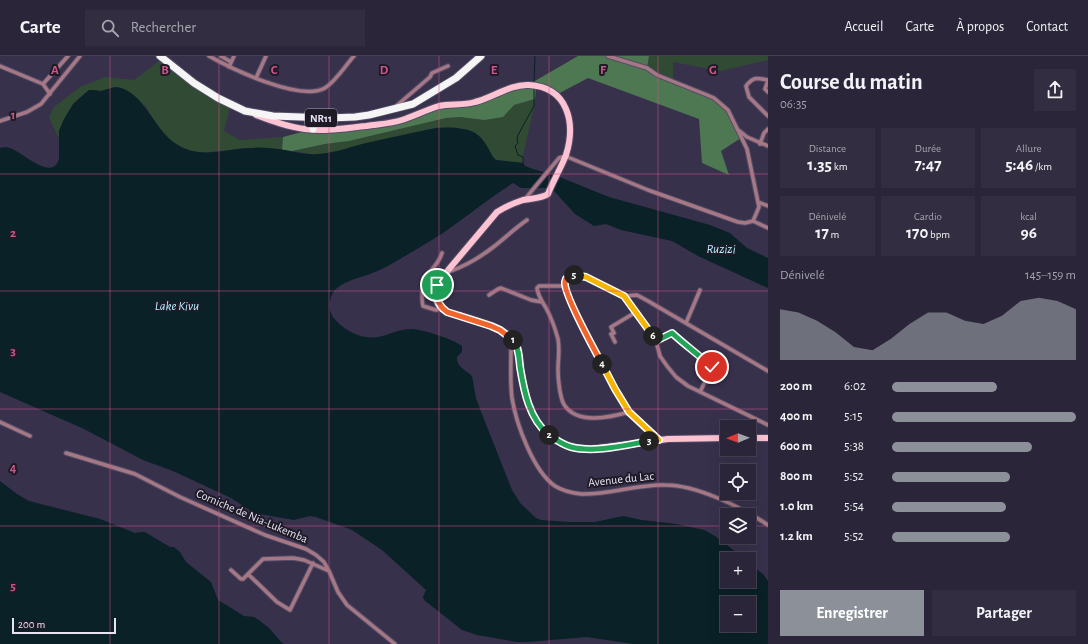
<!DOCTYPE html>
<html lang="fr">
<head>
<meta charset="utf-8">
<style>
	body { margin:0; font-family:"Alegreya Sans",sans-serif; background:#322d41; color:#f1f3f6; height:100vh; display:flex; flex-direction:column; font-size:15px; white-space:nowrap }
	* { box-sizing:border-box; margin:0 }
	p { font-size:13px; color:#a5a5ae }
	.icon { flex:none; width:22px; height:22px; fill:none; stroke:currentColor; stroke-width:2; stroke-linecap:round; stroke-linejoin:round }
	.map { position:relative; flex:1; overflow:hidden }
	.details { display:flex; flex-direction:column; background:#2a2539; width:320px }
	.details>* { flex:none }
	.needle { width:26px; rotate:269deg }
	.fabs { position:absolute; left:720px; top:364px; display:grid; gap:8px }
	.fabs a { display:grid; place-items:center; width:36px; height:36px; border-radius:0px; background:#2a2539; box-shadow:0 4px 16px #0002,0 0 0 1px #464253; font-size:20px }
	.scale { position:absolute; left:12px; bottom:10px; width:104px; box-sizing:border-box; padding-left:4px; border:2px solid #e7e3f4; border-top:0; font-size:11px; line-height:14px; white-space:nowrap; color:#e7e3f4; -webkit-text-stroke:3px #1e1b27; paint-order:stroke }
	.pin { position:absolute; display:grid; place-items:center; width:34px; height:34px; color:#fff; margin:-17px; border:2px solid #fff; border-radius:50%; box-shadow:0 1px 4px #0007 }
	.km { position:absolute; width:20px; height:20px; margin:-10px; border-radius:50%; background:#222; color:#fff; font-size:11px; line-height:20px; text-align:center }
	.round { display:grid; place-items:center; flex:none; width:42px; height:42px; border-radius:0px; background:#322d41 }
	.headline { display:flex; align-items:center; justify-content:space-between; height:68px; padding:0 12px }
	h1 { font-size:22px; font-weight:700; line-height:30px }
	.metrics { display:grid; grid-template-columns:repeat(3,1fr); gap:6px; height:68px; padding:4px 12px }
	.metrics div { display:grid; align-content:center; border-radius:0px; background:#322d41; text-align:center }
	.metrics b { font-size:17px; font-weight:700 }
	.metrics small { font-size:11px; font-weight:400 }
	.metrics p { font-size:11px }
	.chart { height:112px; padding:8px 12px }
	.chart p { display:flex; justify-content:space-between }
	.chart svg { width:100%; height:72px; margin-top:4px; fill:#8c9099; opacity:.7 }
	.action { display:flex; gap:8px; margin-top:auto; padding:8px 12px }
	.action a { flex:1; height:46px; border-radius:0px; background:#8c9099; color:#fff; font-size:16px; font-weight:700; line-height:46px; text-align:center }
	.action a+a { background:#322d41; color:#f1f3f6 }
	ul { padding:0 12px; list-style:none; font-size:13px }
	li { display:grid; grid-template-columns:64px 48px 1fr; align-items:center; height:30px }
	li i { height:10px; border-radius:5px; background:#8c9099 }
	header { display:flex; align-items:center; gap:24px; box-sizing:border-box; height:56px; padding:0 20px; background:#2a2539; border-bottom:1px solid #464253 }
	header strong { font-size:19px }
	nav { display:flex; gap:22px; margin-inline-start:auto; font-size:14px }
	.search { width:280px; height:36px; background:#322d41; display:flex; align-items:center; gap:10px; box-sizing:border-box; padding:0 14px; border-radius:0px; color:#a5a5ae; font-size:15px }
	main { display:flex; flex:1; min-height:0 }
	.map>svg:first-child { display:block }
</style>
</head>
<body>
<header>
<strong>Carte</strong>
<div class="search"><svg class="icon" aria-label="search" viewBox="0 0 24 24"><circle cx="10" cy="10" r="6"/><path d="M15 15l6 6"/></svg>Rechercher</div>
<nav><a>Accueil</a><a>Carte</a><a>À propos</a><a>Contact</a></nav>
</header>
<main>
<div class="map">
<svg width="768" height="588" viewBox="0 0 768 588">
	<rect width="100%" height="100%" fill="#38314c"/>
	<path fill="#314a33" d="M649,0H768V4L720,15L673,6V25L647,12Z
		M163,2L231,48L224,75L240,84L283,81L282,94L248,92L200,97L191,95L178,90L169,83L161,75L146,51L133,40L122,32L115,31L101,35L89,34C74,44 59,66 59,83L49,61L54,51L80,31L105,21L134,24Z
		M535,43L534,50L523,101V107L496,104L493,101L482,83L436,72L323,98L317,99L292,95L325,88L349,85L446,62L460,61L484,64L514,49Z"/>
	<path fill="#4e7852" d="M578,0H649L647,12C669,27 712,35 727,54C733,61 737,74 741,82L721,95L729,119L702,107L699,63L588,22L556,39L536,30L535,43L514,49L503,61L484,64L460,61L446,62L349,85L325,88L292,95L282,94L283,81L313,73L388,67L439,50L465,48L528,29Z"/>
	<path fill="#0a2127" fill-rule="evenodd" d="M115,31C144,33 154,76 178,89C200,103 224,93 249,92C260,91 273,92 285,94C295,96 307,99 318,98C333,97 348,92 362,88C387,82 411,77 436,72C447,71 471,71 479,80C485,85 489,94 493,101L496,104L523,107L525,110L533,113L557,120L609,141L710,169L730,177L747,192L768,202V232L698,200L672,185L621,174L606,168L594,170L575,158L554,135L549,132H521L513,127C492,140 474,155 454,169C440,180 425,188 410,197C395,206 381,215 364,220C354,223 341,227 334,235C329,242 328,254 333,261C343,274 361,284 378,281C389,279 399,273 411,273C422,273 453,283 462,290V296L457,301C456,311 466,314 472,320L476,342L480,353L512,434L521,448L536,462L541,464L570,466H595L623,460L642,464L677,468L704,474L715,480L745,503H727V525H749V507L764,519L768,525V588H633L587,581L528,586H517L477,579L462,574L424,544L423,541L426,534L382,494L352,474L316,461L310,460L294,464L254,457L231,442L173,415L143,404L84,373L0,336V92C4,91 9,91 12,93C22,96 54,127 59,102V75L63,65L73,48L89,34H94L101,35ZM727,547H749V569H727Z
		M0,425L17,438L29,445L100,463L135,477L141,476H145L170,491H174L180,496L186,506L211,526L218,544L244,560L254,561L259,564L270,573L282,587L285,588H0Z"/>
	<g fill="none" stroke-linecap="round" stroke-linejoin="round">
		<path stroke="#0a2127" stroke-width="1" d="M534,27L535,0
			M523,108V101L518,99L515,90L518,87L517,83L518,79L534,50V33"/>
		<g stroke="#544d67" stroke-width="5.5">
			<path id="street" d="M209,0C232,13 300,46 325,32C336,25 345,10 354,0
				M221,0L231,6
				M0,10L43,28L50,38
				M229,11L234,0
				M256,22L266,0
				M768,24C757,22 754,20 746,30L749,41L768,60
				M768,24L765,33L768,36
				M43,28L68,0
				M395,51L430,21L432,17L448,10
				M0,65L27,56L41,48L80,0
				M737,73L747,81L768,90
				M760,88L764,77L768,73
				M525,143L559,102L565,100L648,134L738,166L745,167L753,165L759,151L747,93L728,54L714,42L707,39L657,19L647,12L608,0
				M758,146L768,150
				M753,165L768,172
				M448,216C463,211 479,202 492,192C504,183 515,172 527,164
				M565,230H539L537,232C538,240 542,245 546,252C551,261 555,272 558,283C560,293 558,304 558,314C558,323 560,344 565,350C579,369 611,361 629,356L659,384
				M489,239L498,233L501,232L531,244L542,246
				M624,240L637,239L648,245L768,315
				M442,252L436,254L423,250C422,246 422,241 422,237C422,216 437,214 442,197
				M686,267L700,234
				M514,285L511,292V296C511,311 510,327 512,342C516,367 533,415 555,430C563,435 572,437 581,438C609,439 637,428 665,429C697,429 741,451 768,469
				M656,285L672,277C685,289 699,299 712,311L700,336
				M615,286L611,278L614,277L611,271L636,256
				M629,356L615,333L572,249L565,230V224L568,220L574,219L586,221L624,240L656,285L660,300L667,310L676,321L688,330L768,369
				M0,366L30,380
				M66,397L135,418L180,441L265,479L306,493L316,499L324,506L329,515L338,536L347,549L395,588
				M231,514L241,523H243L263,503L293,502L304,504L329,515
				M248,518L277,546L290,554L313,507"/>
		</g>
		<g stroke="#544d67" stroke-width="8">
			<path id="primary" d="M256,59C272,65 288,71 305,73C325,76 346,72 366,70C378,68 390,68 402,64C414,60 426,54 439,50C450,47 463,50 475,46C492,42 510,28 529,29C568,31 576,67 566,99C561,112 553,125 548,138C540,143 532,142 523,144C514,147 505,151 497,156L439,225C434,233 434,246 442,253C447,257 455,258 462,260C477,265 503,271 514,284C520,292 520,307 521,317C528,359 543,392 591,393L668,383L727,382
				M749,382H768"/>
		</g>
		<g stroke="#544d67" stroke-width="9">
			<path id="highway" d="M160,0L194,27L218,42L245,55L273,60L329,62L355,61L369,59L413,48L456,22L481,0
				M313,62V73"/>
		</g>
		<use href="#street" stroke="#a67784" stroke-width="3.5"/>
		<use href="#primary" stroke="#fec3d3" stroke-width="6"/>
		<use href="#highway" stroke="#f5f5f5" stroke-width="7"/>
	</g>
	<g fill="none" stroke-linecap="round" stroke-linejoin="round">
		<g stroke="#fff" stroke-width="8">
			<path id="split-1" d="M437,229C435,240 437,249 447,256L491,270L500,274L513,284"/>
		</g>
		<g stroke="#fff" stroke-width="8">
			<path id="split-2" d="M513,284C519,291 519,302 520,311C524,335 529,363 549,379"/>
		</g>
		<g stroke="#fff" stroke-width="8">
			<path id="split-3" d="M549,379C556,384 563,389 571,391C594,397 626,389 649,385"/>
		</g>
		<g stroke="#fff" stroke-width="8">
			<path id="split-4" d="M602,308L615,333L629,356L659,384L649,385"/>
		</g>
		<g stroke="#fff" stroke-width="8">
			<path id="split-5" d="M574,219C569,219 566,220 565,226C563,237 595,295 602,308"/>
		</g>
		<g stroke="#fff" stroke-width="8">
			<path id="split-6" d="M574,219L586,221L624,240L653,280"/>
		</g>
		<g stroke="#fff" stroke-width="8">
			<path id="split-7" d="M653,280L656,285L672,277C685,289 699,299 712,311"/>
		</g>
		<use href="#split-1" stroke="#f0652b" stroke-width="5"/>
		<use href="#split-2" stroke="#22a559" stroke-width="5"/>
		<use href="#split-3" stroke="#22a559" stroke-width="5"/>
		<use href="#split-4" stroke="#f5b400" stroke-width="5"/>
		<use href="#split-5" stroke="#f0652b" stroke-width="5"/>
		<use href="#split-6" stroke="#f5b400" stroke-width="5"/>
		<use href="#split-7" stroke="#22a559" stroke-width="5"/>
	</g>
	<path fill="none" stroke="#cd5589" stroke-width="1" stroke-opacity="0.55" d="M110,0V588M219,0V588M329,0V588M439,0V588M549,0V588M658,0V588M0,118H768M0,235H768M0,353H768M0,470H727M749,470H768"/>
	<g text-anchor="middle" stroke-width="4" stroke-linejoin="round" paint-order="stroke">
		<rect fill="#1e1b27" stroke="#aba7b6" stroke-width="1" x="305" y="53" width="32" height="18" rx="3"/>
		<g font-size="11" font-weight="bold" fill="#e7e3f4">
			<text x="321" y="66">NR11</text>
		</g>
		<g font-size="12" fill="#e7e3f4" stroke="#1e1b27">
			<text transform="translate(621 423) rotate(-6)" y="4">Avenue du Lac</text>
			<text transform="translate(252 460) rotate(23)" y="4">Corniche de Nia-Lukemba</text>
		</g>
		<g font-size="13" font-style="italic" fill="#b4efff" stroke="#1e1b27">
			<text x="721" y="197">Ruzizi</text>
			<text x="177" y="254">Lake Kivu</text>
		</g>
	</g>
	<g font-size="13" text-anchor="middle" font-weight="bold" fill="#cd5589" stroke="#1e1b27" stroke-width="4" stroke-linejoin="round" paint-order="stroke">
		<text x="55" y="18">A</text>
		<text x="165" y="18">B</text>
		<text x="274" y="18">C</text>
		<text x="384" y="18">D</text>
		<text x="494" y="18">E</text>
		<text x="603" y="18">F</text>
		<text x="713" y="18">G</text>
		<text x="13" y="63">1</text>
		<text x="13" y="181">2</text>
		<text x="13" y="299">3</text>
		<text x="13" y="416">4</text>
		<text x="13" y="534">5</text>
	</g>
</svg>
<div class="fabs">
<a><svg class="needle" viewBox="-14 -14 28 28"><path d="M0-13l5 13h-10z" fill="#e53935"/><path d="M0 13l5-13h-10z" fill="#a5a5ae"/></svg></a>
<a><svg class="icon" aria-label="locate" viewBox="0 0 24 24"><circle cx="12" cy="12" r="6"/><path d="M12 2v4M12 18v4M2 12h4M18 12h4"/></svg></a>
<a><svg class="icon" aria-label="layers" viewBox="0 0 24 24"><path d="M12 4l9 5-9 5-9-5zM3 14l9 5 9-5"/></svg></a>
<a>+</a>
<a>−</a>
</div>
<div class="scale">200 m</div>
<div class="pin" style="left:437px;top:229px;background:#1e9e55"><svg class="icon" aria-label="arrive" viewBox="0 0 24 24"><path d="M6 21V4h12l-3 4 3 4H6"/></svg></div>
<div class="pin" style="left:712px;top:311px;background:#d93025"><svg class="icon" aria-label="check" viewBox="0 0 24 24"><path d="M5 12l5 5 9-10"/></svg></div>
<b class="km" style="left:513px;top:284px">1</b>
<b class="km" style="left:549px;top:379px">2</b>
<b class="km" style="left:649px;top:385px">3</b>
<b class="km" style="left:602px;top:308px">4</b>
<b class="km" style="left:574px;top:219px">5</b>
<b class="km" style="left:653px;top:280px">6</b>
</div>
<section class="details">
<div class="headline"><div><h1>Course du matin</h1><p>06:35</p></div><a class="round"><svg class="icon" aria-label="share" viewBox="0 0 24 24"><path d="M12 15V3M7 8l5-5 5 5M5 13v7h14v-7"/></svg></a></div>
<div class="metrics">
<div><p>Distance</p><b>1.35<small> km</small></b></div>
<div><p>Durée</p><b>7:47</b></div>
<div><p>Allure</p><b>5:46<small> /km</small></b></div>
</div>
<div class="metrics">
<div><p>Dénivelé</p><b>17<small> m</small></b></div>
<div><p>Cardio</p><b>170<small> bpm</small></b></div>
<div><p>kcal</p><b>96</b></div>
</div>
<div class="chart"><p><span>Dénivelé</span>145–159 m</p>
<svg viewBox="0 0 160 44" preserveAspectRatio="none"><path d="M0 44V13L10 15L20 20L30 27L40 36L50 38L60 31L70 22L80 15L90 15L100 20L110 22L120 17L130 8L140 6L150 8L160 13V44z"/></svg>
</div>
<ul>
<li><b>200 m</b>6:02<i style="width:57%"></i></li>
<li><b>400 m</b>5:15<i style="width:100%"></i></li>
<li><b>600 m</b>5:38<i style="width:76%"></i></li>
<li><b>800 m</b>5:52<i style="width:64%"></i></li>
<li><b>1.0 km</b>5:54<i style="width:62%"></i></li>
<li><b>1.2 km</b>5:52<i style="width:64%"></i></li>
</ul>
<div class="action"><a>Enregistrer</a><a>Partager</a></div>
</section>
</main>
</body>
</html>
